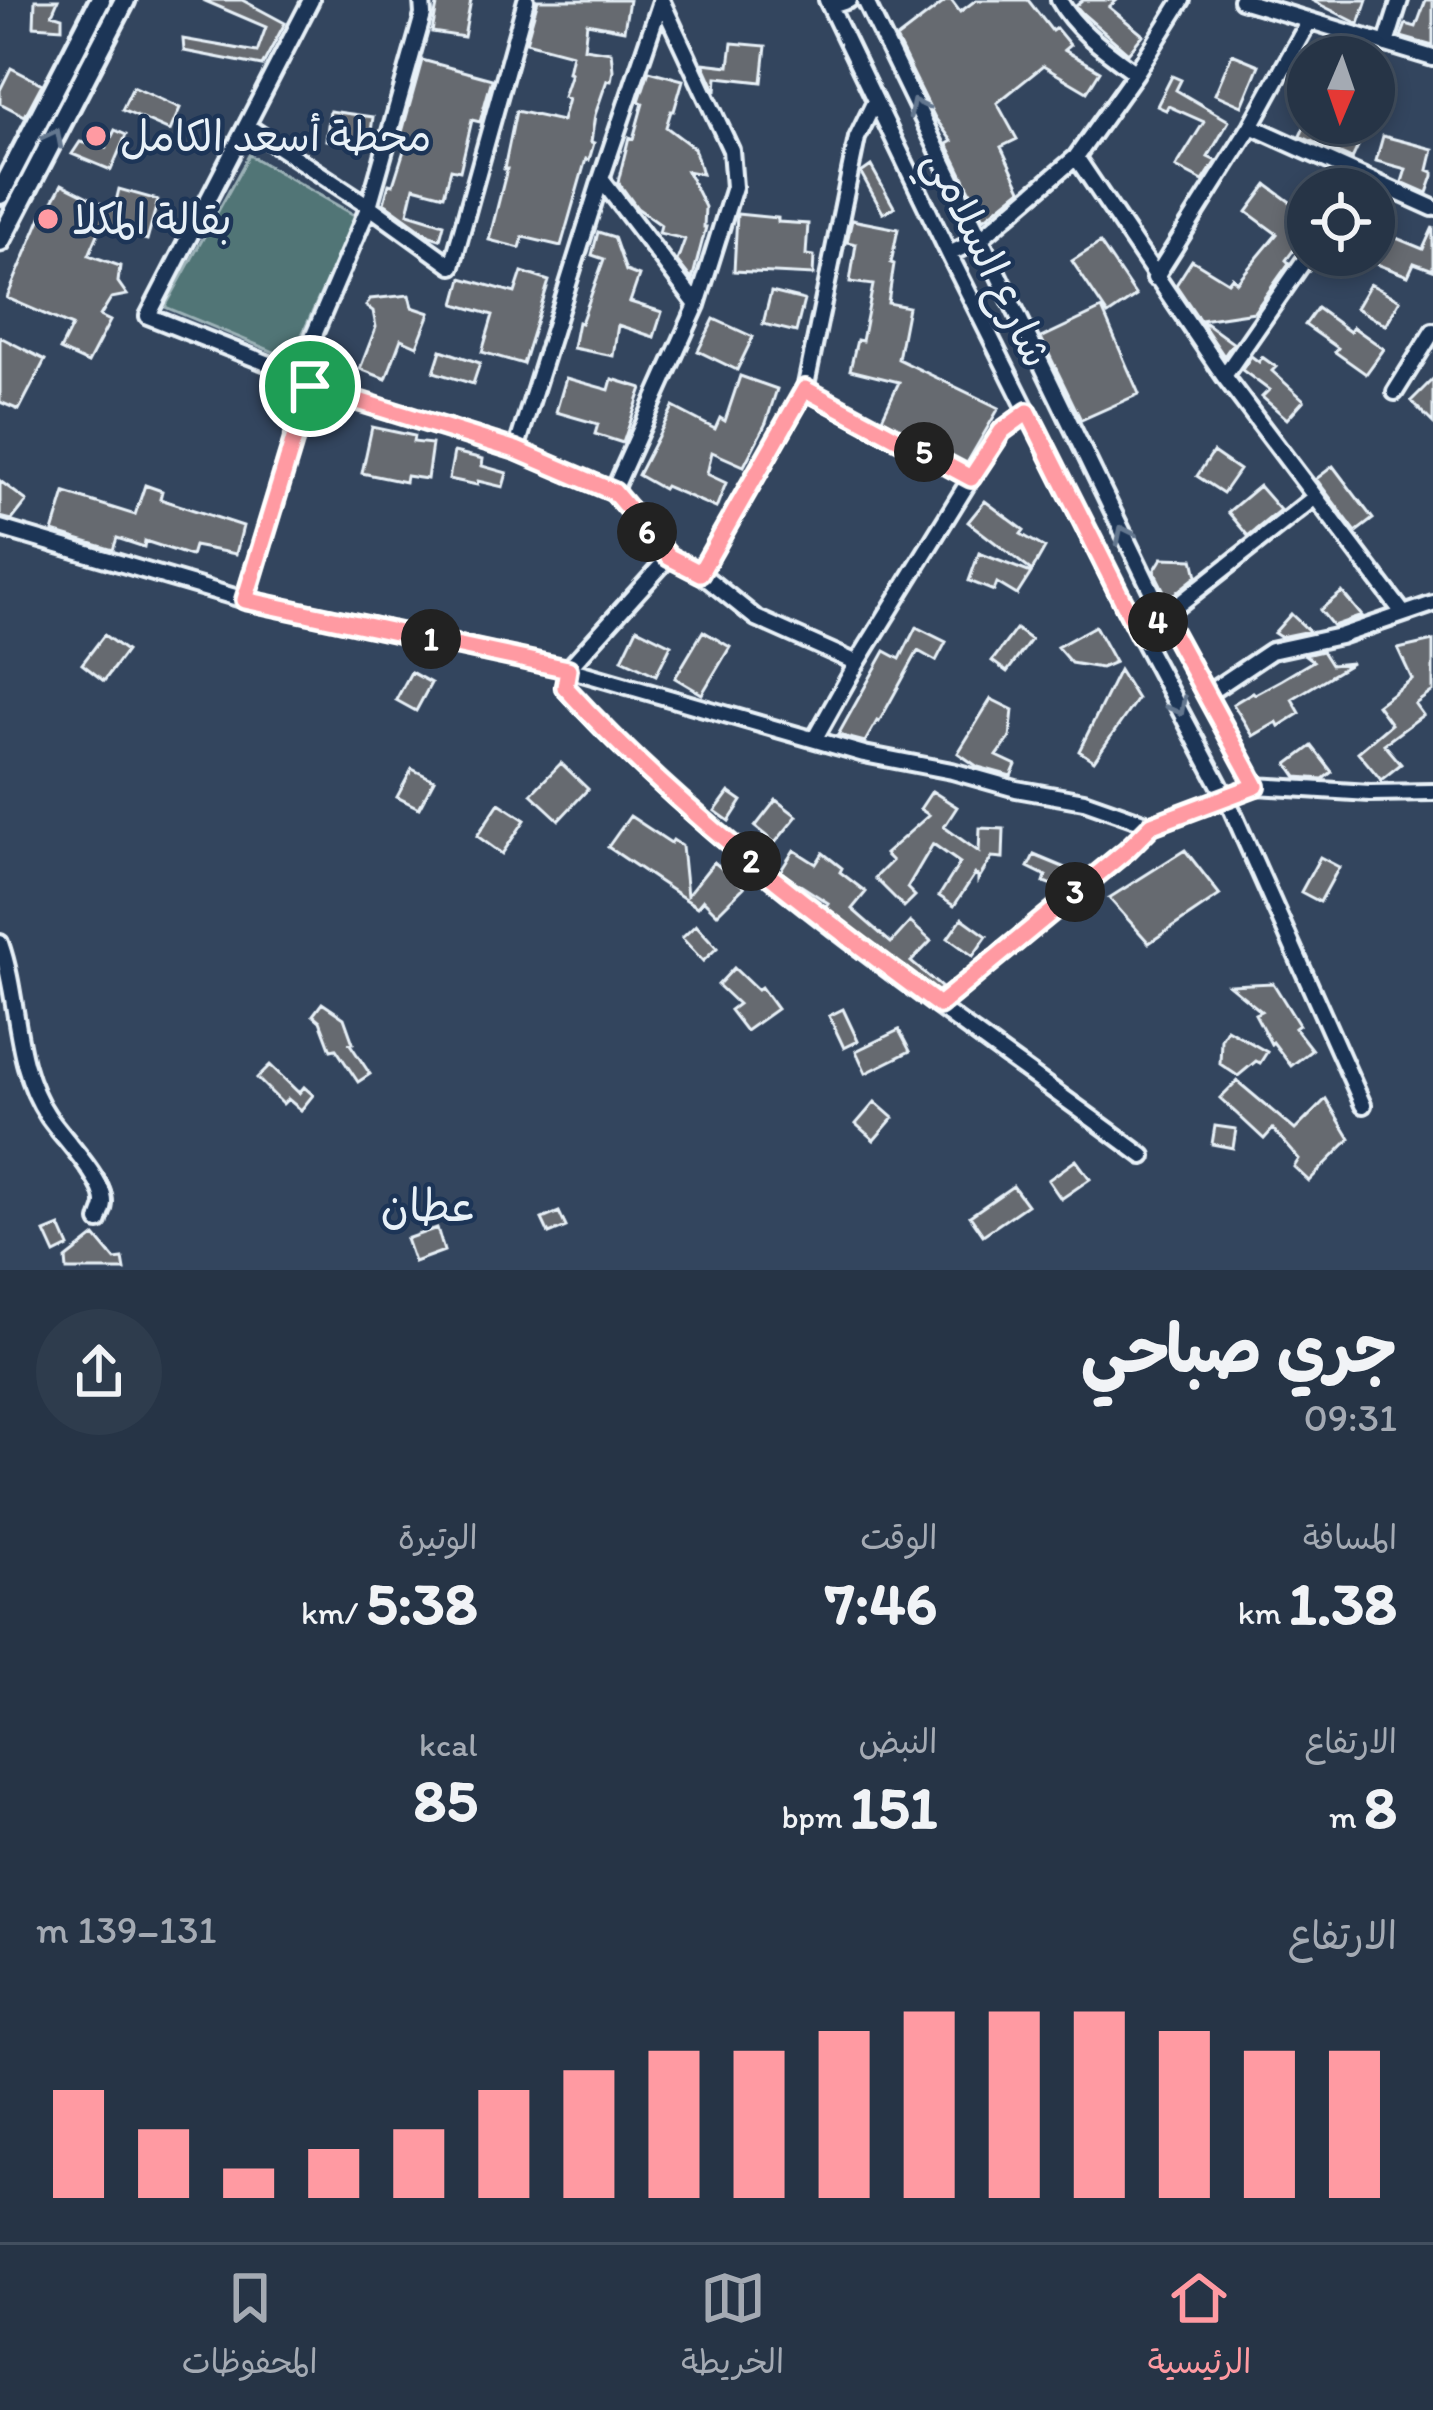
<!DOCTYPE html>
<html lang="ar">
<head>
<meta charset="utf-8">
<style>
	body { margin:0; font-family:Itim,"Playpen Sans Arabic",sans-serif; background:#2e3c4d; color:#f1f3f6; direction:rtl; height:100vh; display:flex; flex-direction:column; font-size:45px; white-space:nowrap }
	* { box-sizing:border-box; margin:0 }
	p { font-size:39px; color:#a4aab3 }
	.icon { flex:none; width:66px; height:66px; fill:none; stroke:currentColor; stroke-width:2; stroke-linecap:round; stroke-linejoin:round }
	.map { position:relative; height:1270px; overflow:hidden; direction:ltr }
	.panel { display:flex; flex-direction:column; background:#263446; flex:1 }
	.panel>* { flex:none }
	.needle { width:78px; rotate:182deg }
	.buttons { position:absolute; left:1287px; top:36px; display:grid; gap:24px }
	.buttons a { display:grid; place-items:center; width:108px; height:108px; border-radius:50%; background:#263446; box-shadow:0 6px 18px #0003,0 0 0 3px #424f5f; font-size:60px }
	.pin { position:absolute; display:grid; place-items:center; width:102px; height:102px; color:#fff; margin:-51px; border:6px solid #fff; border-radius:50%; box-shadow:0 3px 12px #0007 }
	.km { position:absolute; width:60px; height:60px; margin:-30px; border-radius:50%; background:#222; color:#fff; font-size:33px; line-height:60px; text-align:center }
	.round { display:grid; place-items:center; flex:none; width:126px; height:126px; border-radius:63px; background:#2e3c4d }
	.headline { display:flex; align-items:center; justify-content:space-between; height:204px; padding:0 36px }
	h1 { font-size:66px; font-weight:700; line-height:90px }
	.metrics { display:grid; grid-template-columns:repeat(3,1fr); gap:18px; height:204px; padding:12px 36px }
	.metrics div { display:grid; align-content:center }
	.metrics b { font-size:60px; font-weight:700 }
	.metrics small { font-size:33px; font-weight:400 }
	.metrics p { font-size:33px }
	.chart { height:336px; padding:24px 36px }
	.chart p { display:flex; justify-content:space-between }
	.chart svg { width:100%; height:216px; margin-top:12px; stroke:#ff9aa2; stroke-width:6 }
	.tabs { display:flex; justify-content:space-around; align-items:center; height:168px; border-top:3px solid #424f5f; background:#263446; font-size:33px; color:#a4aab3 }
	.tabs a { display:grid; justify-items:center; gap:6px }
	.tabs .on { color:#ff9aa2 }
	.map>svg:first-child { display:block }
</style>
</head>
<body>
<div class="map">
<svg width="1433" height="1270" viewBox="0 0 1433 1270">
	<rect width="100%" height="100%" fill="#33455e"/>
	<filter id="ink" filterUnits="userSpaceOnUse"><feTurbulence type="fractalNoise" baseFrequency=".00833" numOctaves="2"/><feDisplacementMap in="SourceGraphic" scale="24" xChannelSelector="R" yChannelSelector="G"/><feConvolveMatrix kernelMatrix="1 2 1 2 8 2 1 2 1" color-interpolation-filters="sRGB"/></filter>
	<g filter="url(#ink)">
		<path fill="#517476" stroke="#9cb2b7" stroke-width="3" d="M249,155L356,216L291,359L165,307Z"/>
		<path fill="#666a70" stroke="#e8f1f8" stroke-width="3" d="M35,0H58L52,14L62,17V28L34,26Z
			M203,0H242L285,23L262,66L184,51L183,39L257,52L266,27Z
			M438,0H471L464,37L432,32Z
			M538,0H629L624,30L587,23L584,48L611,52L613,70L611,81L607,80L595,115L591,142L594,143L589,160L586,159L561,246L523,237L520,248L489,240L507,169H504L516,111L562,121L568,99L563,97L571,73L568,72L572,54L526,42Z
			M947,0H951L960,12L976,0H1028L1052,31L1056,28L1070,45L1064,50L1100,71L1087,92L1043,66L997,103L1017,139L1001,147L1021,189L984,219L947,144L952,141L935,118L896,39Z
			M1083,0H1117L1109,7L1143,35L1128,53L1083,14L1076,6Z
			M1311,0H1367L1359,24Z
			M1426,0H1433V46L1401,37L1406,24L1416,27Z
			M732,43L766,46L762,82L717,77L716,92L703,63L729,66Z
			M1232,54L1259,65L1242,106L1215,94Z
			M422,60L492,79L480,122L472,120L460,171L451,169L444,195L414,187L408,213L444,224L440,239L430,236L384,203L389,184L393,185L406,144L399,143Z
			M11,68L42,84L25,116L0,103V90Z
			M649,71L683,80L674,111H671L666,127L694,148L702,174L687,171L705,207L704,227H706L692,280L677,261L685,239L659,233L661,225L637,208L618,182L629,137L633,139L643,103L639,101Z
			M1172,76L1181,80L1176,90L1229,121L1208,157L1216,161L1203,181L1176,167L1204,122L1168,106L1166,110L1157,106Z
			M133,87L180,108L170,131L122,110Z
			M330,111L373,117L369,146L326,140Z
			M1306,123H1358L1367,127L1352,159L1300,136Z
			M115,130L126,135L111,170L72,154L80,142L106,148Z
			M1383,136L1433,149L1428,170L1433,172V176L1427,193L1402,182L1406,169L1376,161Z
			M871,166L894,207L883,213L861,173Z
			M62,184L114,210L119,189L158,200L147,240L101,227L89,255L120,266L118,282L127,295L111,298L100,316L110,321L88,363L60,350L72,326L7,298L44,210L47,212Z
			M1267,185L1308,215V231L1286,260L1289,263L1254,312L1201,320L1233,343L1224,356L1176,285L1192,260L1228,282L1232,277L1237,282L1277,234L1247,212Z
			M737,214L778,218V222L808,224L806,255L814,256L813,275L734,271Z
			M852,220L898,229L891,263L894,264L888,303L908,307L898,359L999,408L967,463L882,418L899,382L850,370L857,340L862,341L873,285L850,282L856,244L847,242Z
			M1433,227V270L1414,263L1408,276L1374,263V233L1388,238L1389,235L1423,249Z
			M598,232L614,237L626,271L639,276L630,302L662,312L654,337L618,325L613,356L573,348L578,322L581,323L604,259L592,255Z
			M1100,243L1136,296L1108,315L1072,261Z
			M522,272L549,281L523,364L482,352L493,315L455,304L462,278L515,293Z
			M1370,284L1400,300L1386,325L1356,308Z
			M771,292L804,300L796,332L763,324Z
			M409,295L412,307L430,313L417,346L401,339L386,379L360,369L376,327L373,311L366,306L370,299Z
			M1317,308L1350,332L1353,327L1384,349L1366,374L1335,352L1338,348L1305,325Z
			M1102,309L1139,394L1081,420L1041,338Z
			M714,319L753,337L737,370L698,351Z
			M0,337L45,360L19,410L0,402Z
			M441,350L480,363L473,384L434,372Z
			M1251,356L1259,362L1262,357L1276,367L1272,371L1304,400L1287,419L1262,397L1269,390L1242,370Z
			M740,376L777,389L766,423L744,466L712,452L707,474L726,483L716,508L665,486L663,489L638,475L673,407L715,429L720,418L725,421Z
			M566,378L609,390L612,379L642,388L623,443L595,434L598,424L556,412Z
			M1433,379V423L1411,401Z
			M372,427L414,436L413,442L432,444L427,479L406,476L405,482L362,473Z
			M454,452L483,459L482,466L507,473L503,487L478,481L477,485L449,479Z
			M1213,452L1239,470L1223,493L1197,476Z
			M1333,466L1373,519L1356,532L1316,479Z
			M0,481L27,501L12,520L0,517Z
			M145,485L162,491L160,499L243,526L236,554L194,546L191,556L145,541L144,547L117,538L113,550L53,532L65,493L135,515Z
			M1259,486L1280,510L1248,536L1228,512Z
			M985,501L1024,530L1021,534L1045,548L1032,571L968,522Z
			M979,553L1031,573L1017,595L997,583L994,591L969,581Z
			M1162,558L1193,559L1197,576L1168,599L1154,571Z
			M1342,592L1362,616L1333,626L1320,610Z
			M1291,614L1309,631L1280,637L1274,633Z
			M1095,626L1115,662L1101,668L1071,663L1057,647Z
			M916,627L946,642L936,661L918,651L879,722L877,721L865,742L838,735L885,651L900,659Z
			M637,628L671,645L656,675L622,659Z
			M1016,629L1031,640L1007,672L992,661Z
			M703,631L730,647L702,694L675,678Z
			M104,635L126,651L104,681L82,664Z
			M1433,641V691L1415,704L1423,715L1384,744L1401,764L1381,780L1358,752L1391,724L1377,705L1412,679L1398,649Z
			M1322,651L1331,665L1352,663L1292,699L1300,713L1279,726L1277,722L1253,736L1233,704L1253,692L1255,694L1281,680L1313,661L1305,655Z
			M1119,670L1137,699L1094,761L1079,751Z
			M411,672L431,683L416,711L396,700Z
			M991,699L1013,710L1010,738L997,756L1016,765L1011,776L978,767L958,753Z
			M1312,746L1332,772L1323,779L1297,777L1288,764Z
			M561,763L588,789L559,820L531,794Z
			M412,769L434,780L419,808L397,797Z
			M932,791L957,807L944,827L979,852L980,828L1004,829L1003,858L992,857L978,880V876L975,874L954,906L939,896L960,863L933,844L907,888L915,896L904,907L875,878L892,861L885,854L929,815L920,809Z
			M729,792L742,801L729,821L715,811Z
			M776,800L797,816L775,843L755,827Z
			M499,803L525,820L502,854L477,836Z
			M630,816L671,843L673,840L682,846L687,896L714,862L744,887L717,914L703,900L697,907L608,847Z
			M794,850L816,864L823,853L842,868L840,872L866,892L852,909L891,943L910,922L931,941L911,962L942,988L937,992L825,907L828,903L780,872Z
			M1185,850L1220,895L1149,943L1109,898Z
			M1034,855L1068,869L1061,888L1044,882L1046,876L1028,867Z
			M1320,857L1339,867L1320,902L1301,892Z
			M962,918L987,936L973,956L948,938Z
			M696,925L717,948L703,961L682,938Z
			M734,968L757,990L761,987L777,1009L746,1031L730,1010L738,1004L718,985Z
			M1273,983L1299,1025L1295,1028L1312,1050L1291,1066L1273,1042L1271,1044L1255,1014L1261,1011L1229,985Z
			M322,1003L344,1018L353,1043L350,1044L370,1074L358,1082L336,1049L331,1050L320,1021L313,1015Z
			M843,1009L858,1041L844,1048L829,1016Z
			M1227,1029L1267,1052L1260,1063L1256,1061L1238,1076L1220,1064L1221,1039Z
			M899,1030L910,1051L866,1073L856,1051Z
			M270,1065L299,1093L304,1087L313,1095L301,1110L288,1099L283,1104L257,1078Z
			M1237,1081L1295,1130L1326,1099L1350,1139L1309,1181L1294,1167L1299,1159L1273,1129L1264,1139L1220,1098Z
			M875,1102L893,1118L874,1140L856,1124Z
			M1215,1126L1236,1129L1233,1148L1212,1144Z
			M1076,1160L1090,1179L1061,1199L1048,1180Z
			M1013,1186L1027,1205L983,1235L970,1216Z
			M559,1212L566,1227L549,1234L542,1219Z
			M60,1226L69,1247L55,1254L45,1232Z
			M437,1228L444,1251L414,1262L406,1239Z
			M95,1236L115,1260L123,1259L125,1270H67L66,1259Z"/>
		<g fill="none" stroke-linecap="round" stroke-linejoin="round">
			<g stroke="#e8f1f8" stroke-width="22">
				<path id="minor" d="M311,0L148,316L297,375L310,386L516,450L613,492L669,557L700,573L756,618L857,663
					M827,0L949,254L1125,607L1227,799L1363,1105
					M865,0L1164,617L1256,786
					M1059,0C1076,31 1108,52 1136,73
					M1241,0L1433,58
					M831,6L849,0
					M1386,44L1400,0
					M247,126L369,206L452,266L526,0
					M1251,126L1433,208
					M1076,157L1224,376L1403,613
					M601,179L697,305
					M949,254L980,239L1076,157L1136,73L1182,0
					M1155,278L1251,126L1309,21
					M297,375L369,206L423,15L422,0
					M1224,376L1308,255
					M805,390L971,478
					M1395,392L1433,331
					M516,450L601,179L661,1
					M613,492L697,305L734,187L731,150L661,0
					M0,528L245,600L568,669L864,754L952,771L1016,789L1084,801L1152,825L1256,786L1370,793L1433,792
					M669,557L568,669L564,687C728,867 948,1011 1143,1156
					M700,573L805,390L857,138L875,101
					M245,600L310,386
					M1140,635L1315,497
					M1207,694L1271,651L1340,636L1433,604
					M815,738L857,663L971,478L1002,431L1028,412
					M0,943C20,1000 13,1064 48,1116C61,1136 105,1180 104,1203C104,1210 100,1215 99,1221
					M939,1005L1127,850L1152,825"/>
			</g>
			<g stroke="#e8f1f8" stroke-width="27">
				<path id="secondary" d="M0,194L100,0
					M0,241L125,0"/>
			</g>
			<use href="#minor" stroke="#1d3557" stroke-width="14"/>
			<use href="#secondary" stroke="#1d3557" stroke-width="18"/>
		</g>
		<defs><path id="oneway-chevron" d="M-2-3.5L2.5 0L-2 3.5" fill="none" stroke-width="1.6" stroke-linecap="round" stroke-linejoin="round" transform="scale(3)"/></defs>
		<g stroke="#64778f">
			<use href="#oneway-chevron" transform="translate(917 107) rotate(-116)"/>
			<use href="#oneway-chevron" transform="translate(54 137) rotate(-63)"/>
			<use href="#oneway-chevron" transform="translate(1124 534) rotate(-116)"/>
			<use href="#oneway-chevron" transform="translate(1178 707) rotate(62)"/>
		</g>
	</g>
	<g fill="none" stroke-linecap="round" stroke-linejoin="round" filter="url(#ink)">
		<g stroke="#fff" stroke-width="24">
			<path id="route" d="M310,386L516,450L614,492L669,557L700,573L805,389L971,478L1002,431L1028,412L1140,635L1164,617L1256,786L1152,825L1127,850L939,1005C808,908 675,808 565,687L568,669L245,600Z"/>
		</g>
		<use href="#route" stroke="#ff9aa2" stroke-width="15"/>
	</g>
	<g fill="#ff9aa2" stroke="#1d3557" stroke-width="4.5">
		<circle cx="96" cy="136" r="12"/>
		<circle cx="48" cy="219" r="12"/>
	</g>
	<g text-anchor="middle" stroke-width="9" stroke-linejoin="round" paint-order="stroke">
		<g font-size="42" fill="#e8f1f8" stroke="#1d3557" text-anchor="start">
			<text x="120" y="151">محطة أسعد الكامل</text>
			<text x="72" y="234">بقالة المكلا</text>
		</g>
		<g font-size="42" fill="#e8f1f8" stroke="#1d3557">
			<text transform="translate(989 258) rotate(64)" y="15">شارع السلامي</text>
		</g>
		<g font-size="45" fill="#e8f1f8" stroke="#1d3557">
			<text x="429" y="1221">عطان</text>
		</g>
	</g>
</svg>
<div class="buttons">
<a><svg class="needle" viewBox="-14 -14 28 28"><path d="M0-13l5 13h-10z" fill="#e53935"/><path d="M0 13l5-13h-10z" fill="#a4aab3"/></svg></a>
<a><svg class="icon" aria-label="locate" viewBox="0 0 24 24"><circle cx="12" cy="12" r="6"/><path d="M12 2v4M12 18v4M2 12h4M18 12h4"/></svg></a>
</div>
<div class="pin" style="left:310px;top:386px;background:#1e9e55"><svg class="icon" aria-label="arrive" viewBox="0 0 24 24"><path d="M6 21V4h12l-3 4 3 4H6"/></svg></div>
<b class="km" style="left:431px;top:639px">1</b>
<b class="km" style="left:751px;top:861px">2</b>
<b class="km" style="left:1075px;top:892px">3</b>
<b class="km" style="left:1158px;top:622px">4</b>
<b class="km" style="left:924px;top:452px">5</b>
<b class="km" style="left:647px;top:532px">6</b>
</div>
<section class="panel">
<div class="headline"><div><h1>جري صباحي</h1><p>09:31</p></div><a class="round"><svg class="icon" aria-label="share" viewBox="0 0 24 24"><path d="M12 15V3M7 8l5-5 5 5M5 13v7h14v-7"/></svg></a></div>
<div class="metrics">
<div><p>المسافة</p><b>1.38<small> km</small></b></div>
<div><p>الوقت</p><b>7:46</b></div>
<div><p>الوتيرة</p><b>5:38<small> /km</small></b></div>
</div>
<div class="metrics">
<div><p>الارتفاع</p><b>8<small> m</small></b></div>
<div><p>النبض</p><b>151<small> bpm</small></b></div>
<div><p>kcal</p><b>85</b></div>
</div>
<div class="chart"><p><span>الارتفاع</span>131–139 m</p>
<svg viewBox="0 0 160 44" preserveAspectRatio="none"><path d="M5 44V22M15 44V30M25 44V38M35 44V34M45 44V30M55 44V22M65 44V18M75 44V14M85 44V14M95 44V10M105 44V6M115 44V6M125 44V6M135 44V10M145 44V14M155 44V14"/></svg>
</div>
</section>
<nav class="tabs">
<a class="on"><svg class="icon" aria-label="home" viewBox="0 0 24 24"><path d="M3 11l9-7 9 7M6 9v11h12V9"/></svg>الرئيسية</a>
<a><svg class="icon" aria-label="map" viewBox="0 0 24 24"><path d="M3 6l6-2 6 2 6-2v14l-6 2-6-2-6 2zM9 4v14M15 6v14"/></svg>الخريطة</a>
<a><svg class="icon" aria-label="saved" viewBox="0 0 24 24"><path d="M7 4h10v16l-5-4-5 4z"/></svg>المحفوظات</a>
</nav>
</body>
</html>
